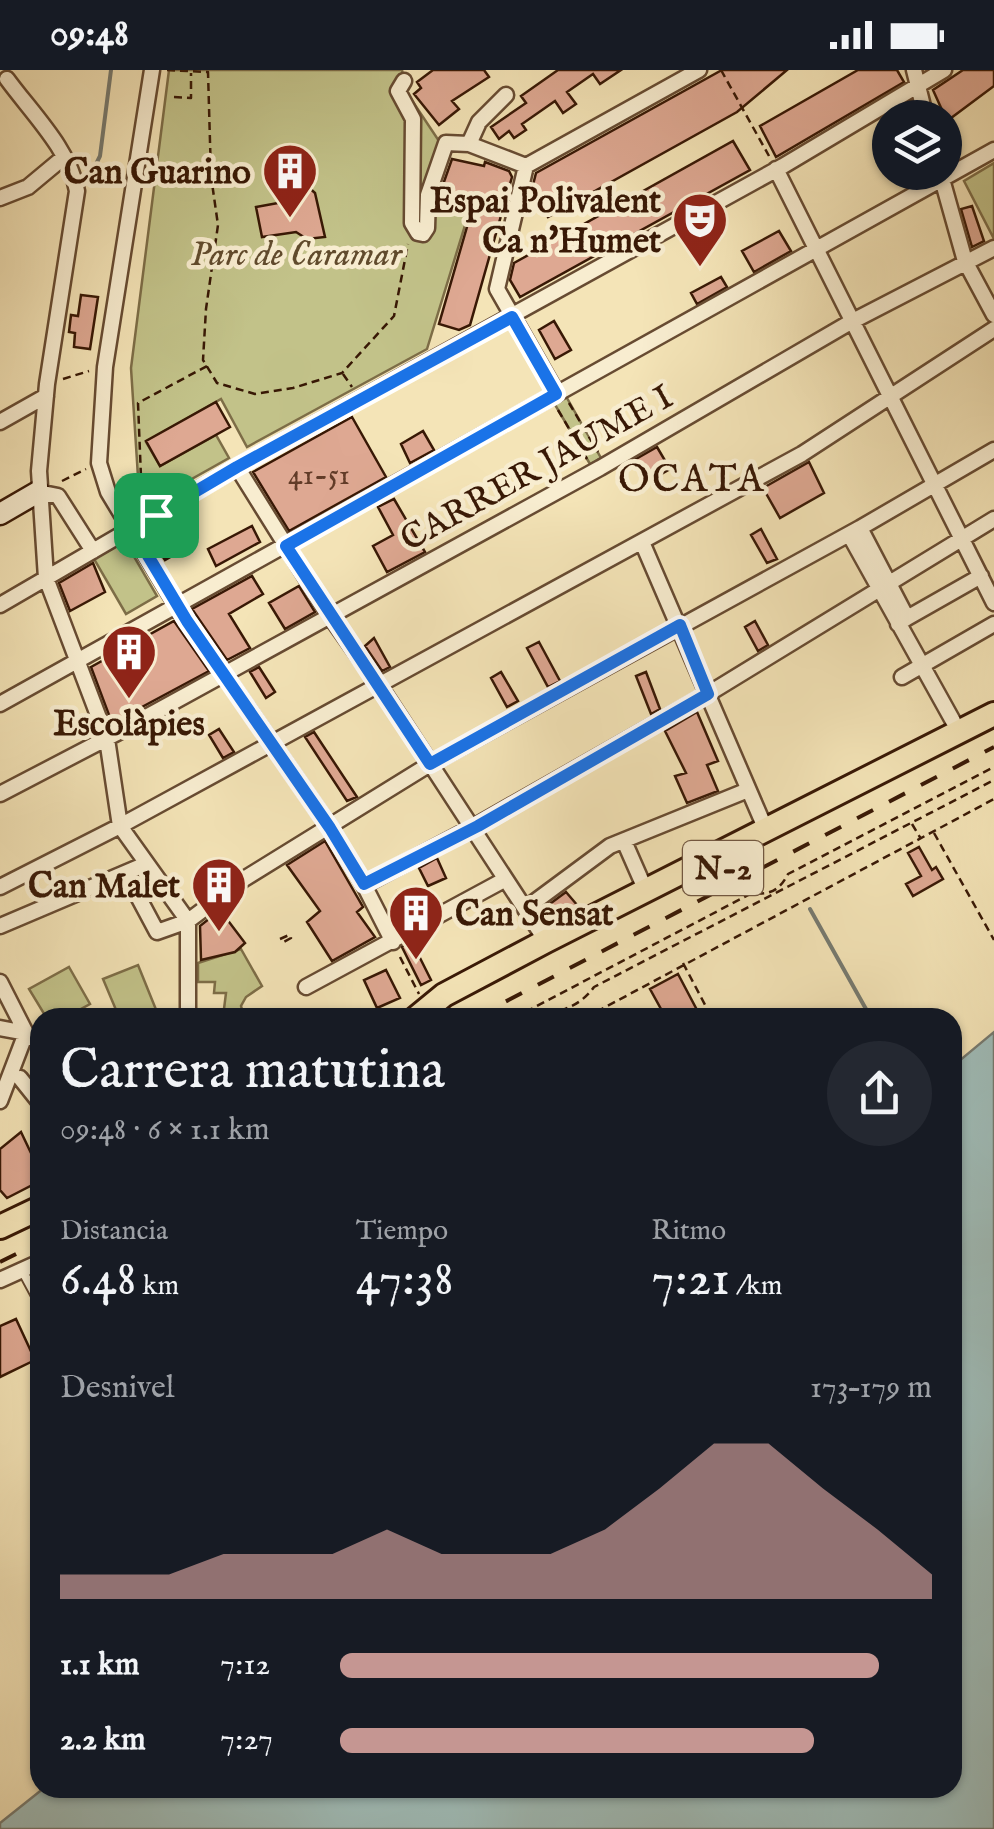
<!DOCTYPE html>
<html lang="es">
<head>
<meta charset="utf-8">
<style>
	body { margin:0; font-family:"IM FELL English",serif; background:#242831; color:#f1f3f6; height:100vh; display:flex; flex-direction:column; font-size:38px; white-space:nowrap }
	* { box-sizing:border-box; margin:0 }
	p { font-size:32px; color:#9ea1a6 }
	.icon { flex:none; width:55px; height:55px; fill:none; stroke:currentColor; stroke-width:2; stroke-linecap:round; stroke-linejoin:round }
	.map { position:relative; flex:1; overflow:hidden }
	.drawer { position:absolute; left:30px; top:938px; width:932px; height:790px; display:flex; flex-direction:column; background:#171b24; border-radius:30px; box-shadow:0 2px 8px #0004 }
	.drawer>* { flex:none }
	.buttons { position:absolute; left:872px; top:30px; display:grid; gap:20px }
	.buttons a { display:grid; place-items:center; width:90px; height:90px; border-radius:50%; background:#171b24; box-shadow:0 2px 8px #0004; font-size:50px }
	.pin { position:absolute; display:grid; place-items:center; width:85px; height:85px; color:#fff; margin:-42px; border-radius:20px; box-shadow:0 5px 15px #0006 }
	.round { display:grid; place-items:center; flex:none; width:105px; height:105px; border-radius:52px; background:#242831 }
	.head { display:flex; align-items:center; justify-content:space-between; height:170px; padding:0 30px }
	h1 { font-size:55px; font-weight:600; line-height:75px }
	.metrics { display:grid; grid-template-columns:repeat(3,1fr); gap:15px; height:170px; padding:10px 30px }
	.metrics div { display:grid; align-content:center }
	.metrics b { font-size:50px; font-weight:600 }
	.metrics small { font-size:28px; font-weight:400 }
	.metrics p { font-size:28px }
	.chart { height:280px; padding:20px 30px }
	.chart p { display:flex; justify-content:space-between }
	.chart svg { width:100%; height:180px; margin-top:10px; fill:#c59692; opacity:.7 }
	ul { padding:0 30px; list-style:none; font-size:32px }
	li { display:grid; grid-template-columns:160px 120px 1fr; align-items:center; height:75px }
	li i { height:25px; border-radius:12px; background:#c59692 }
	.status { display:flex; justify-content:space-between; align-items:center; height:70px; padding:0 50px; background:#171b24; direction:ltr }
	.status svg { height:28px; fill:currentColor }
	.map>svg:first-child { display:block }
</style>
</head>
<body>
<div class="status"><b>09:48</b><svg viewBox="0 0 49 12"><path d="M0 12V9h3v3zM5 12V6h3v6zM10 12V3h3v9zM15 12V0h3v12zM26 1h20v11H26zM47 4h2v5h-2z"/></svg></div>
<div class="map">
<svg width="994" height="1759" viewBox="0 0 994 1759">
	<rect width="100%" height="100%" fill="#f4e4b7"/>
	<filter id="stains"><feTurbulence type="fractalNoise" baseFrequency=".002" numOctaves="4"/><feColorMatrix values="0 0 0 0 .2 0 0 0 0 .09 0 0 0 0 .02 0 0 0 .5 -.17"/></filter>
	<radialGradient id="worn" r=".72"><stop offset=".6" stop-color="#630" stop-opacity="0"/><stop offset="1" stop-color="#630" stop-opacity=".3"/></radialGradient>
	<path fill="#c2c289" stroke="#7d6d47" stroke-width="2.5" d="M169,0H402L407,23L439,71L430,122L470,139L427,279L247,377L221,329L146,372L160,396L216,365L229,388L140,438L131,298Z
		M994,93V169L964,111Z
		M563,321L601,388L590,394L551,328Z
		M125,471L157,526L126,544L94,489Z
		M241,879L262,916L246,927L241,936L243,943L223,947L226,923H214L215,912H198V893Z
		M138,895L159,947H119L103,909Z
		M69,897L90,934L66,947H46L29,919Z"/>
	<path fill="#9fbcb8" stroke="#767a70" stroke-width="2.5" d="M994,962V1759H0V1753L44,1718H952L953,996Z"/>
	<g fill="none" stroke-linecap="round" stroke-linejoin="round">
		<path stroke="#767a70" stroke-width="4" d="M92,102L100,86L111,0
			M810,839L871,948"/>
	</g>
	<path fill="#dea892" stroke="#381805" stroke-width="2.5" d="M433,0H484L489,7L452,31L459,39L439,55L414,24L421,18L417,12Z
		M558,0H621L600,14L593,4L567,22L576,34L563,43L555,31L522,54L526,60L514,68L509,61L499,69L491,57L526,33L521,26Z
		M722,0H787L737,42L548,147L532,119L536,103Z
		M858,0H897L904,12L776,87L760,56Z
		M963,0H994V16L947,51L933,20Z
		M733,71L750,100L520,227L510,210L514,193Z
		M452,89L484,96L485,92L509,101L512,107L470,255L459,260L439,254L473,136L439,126Z
		M296,106L315,123L325,167L307,169L296,162L262,167L256,137L289,131L285,108Z
		M972,136L984,171L972,177L961,139Z
		M779,161L791,181L754,202L742,181Z
		M721,207L727,217L697,234L691,223Z
		M81,225L98,227L90,279L74,277L75,263L69,262L71,245L78,246Z
		M554,251L571,280L555,289L539,260Z
		M216,332L230,357L160,396L146,371Z
		M352,347L386,407L289,461L253,402Z
		M423,361L434,380L410,393L401,374Z
		M657,377L670,399L649,411L636,389Z
		M809,392L824,423L780,448L763,418Z
		M394,429L425,482L387,502L373,476L393,465L378,437Z
		M169,455L184,479L165,490L150,467Z
		M252,456L260,472L216,496L208,479Z
		M761,459L777,489L767,493L751,465Z
		M93,493L105,522L70,541L59,513Z
		M252,506L263,524L229,544L250,578L227,590L192,539Z
		M299,516L315,542L285,559L269,533Z
		M174,551L209,601L112,653L91,597Z
		M755,551L768,575L758,581L745,557Z
		M374,568L390,597L382,601L365,576Z
		M539,572L560,611L548,617L527,578Z
		M259,597L275,622L266,628L250,602Z
		M501,602L518,631L507,637L491,608Z
		M646,602L660,639L651,644L636,606Z
		M697,642L718,691L707,695L718,721L687,733L675,706L686,703L665,661Z
		M219,659L234,682L223,688L209,665Z
		M314,662L357,727L347,731L305,667Z
		M325,771L363,837L357,842L375,867L332,891L307,852L320,841L287,795Z
		M919,777L932,800L936,797L943,809L913,826L906,814L921,806L908,783Z
		M437,788L446,808L428,816L419,798Z
		M566,822L578,836L546,852L539,842Z
		M220,840L245,873L235,882L201,890L200,856Z
		M412,872L431,910L421,915L402,877Z
		M386,900L400,928L377,938L364,910Z
		M678,904L697,940L683,948H666L650,919Z
		M21,1062L40,1102V1111L7,1128L0,1120V1079Z
		M16,1249L35,1290L0,1307V1256Z"/>
	<g fill="none" stroke-linecap="round" stroke-linejoin="round">
		<g stroke="#674b32" stroke-width="12">
			<path id="lane" d="M22,1200L36,1226"/>
		</g>
		<g stroke="#674b32" stroke-width="19">
			<path id="street" d="M152,0L105,297L99,393L108,422L177,536L330,758L364,815L393,872
				M914,0L926,48
				M7,9C31,42 70,80 77,121L47,314L39,401L46,508L107,669L120,756L188,851V948
				M404,11L398,21L413,49L412,153L418,163L423,164L427,158L428,125L446,73L469,74L526,96
				M469,74L479,52L506,25
				M776,99L994,533
				M940,102L965,191L994,245
				M0,128L28,117L64,87
				M557,324L497,219L526,96L699,0
				M0,352L46,326
				M237,397L330,546L379,615L546,871
				M38,422L58,426L93,481
				M860,458L907,548L898,554
				M849,464L953,651
				M642,472L766,760
				M0,535L237,397L783,96L944,0
				M907,548L981,506
				M902,607L994,554
				M0,634L994,80
				M0,724L117,663L600,398L849,253L994,178
				M624,771L642,812
				M126,804L157,862L188,851L244,809L430,694L860,458L994,380
				M364,815L477,755L708,624L994,449
				M0,817L120,756L802,384L994,259
				M525,839L610,776L748,720
				M0,856L139,797
				M0,912L26,963L40,973
				M306,917L504,810
				M0,958L26,963
				M20,1008L40,1033
				M0,1031L26,963
				M0,1210L40,1192"/>
		</g>
		<g stroke="#381805" stroke-width="25">
			<path id="secondary" d="M0,444L38,422"/>
		</g>
		<g stroke="#381805" stroke-width="28">
			<path id="primary" d="M416,948L444,925L546,871L994,644
				M0,1157L40,1138"/>
		</g>
		<path stroke="#381805" stroke-width="2.5" stroke-dasharray="8 5" stroke-linecap="butt" d="M167,0L208,2L211,106L218,155L206,239L203,290L217,313L255,324L293,318L342,303L394,246L408,174
			M721,0L769,86
			M174,27L191,28V3
			M343,304L352,317
			M63,309L89,301
			M569,333L598,382
			M558,340L587,389
			M62,411L86,399
			M150,430L141,407L138,333L207,296
			M912,754L921,769
			M934,763L994,870
			M280,869L289,865L291,868L282,873
			M400,887L419,924
			M683,893L712,948
			M514,948L752,823C770,825 779,821 788,804L994,697
			M535,948C558,941 578,939 594,917L994,710
			M585,948L994,729"/>
		<use href="#lane" stroke="#f8edd0" stroke-width="8"/>
		<use href="#street" stroke="#f8edd0" stroke-width="14"/>
		<use href="#secondary" stroke="#f8edd0" stroke-width="20"/>
		<use href="#primary" stroke="#f4e4b7" stroke-width="22"/>
		<path stroke="#381805" stroke-width="4" stroke-dasharray="18 18" stroke-linecap="butt" d="M474,948L994,677
			M0,1192L40,1172"/>
	</g>
	<g fill="none" stroke-linecap="round" stroke-linejoin="round">
		<g stroke="#fff" stroke-width="20">
			<path id="route" d="M512,247L556,324L286,476L430,694L680,555L708,624L478,756L364,814L330,758L187,551L132,459L237,397Z"/>
		</g>
		<use href="#route" stroke="#1a73e8" stroke-width="12"/>
	</g>
	<defs>
		<g id="building-pin" transform="scale(2.875)"><path d="M0 17L-7.5 6A9.5 9.5 0 1 1 7.5 6Z" fill="#8f2418" stroke="#f8edd0"/><path d="M-4-6H4V6H1V3H-1V6H-4ZM-2.5-4.3h1.7v1.8h-1.7ZM.8-4.3h1.7v1.8H.8ZM-2.5-1h1.7V.8h-1.7ZM.8-1h1.7V.8H.8Z" fill="#fff"/></g>
		<g id="theatre-pin" transform="scale(2.875)"><path d="M0 17L-7.5 6A9.5 9.5 0 1 1 7.5 6Z" fill="#8f2418" stroke="#f8edd0"/><path d="M-5-5.5Q0-4 5-5.5V0Q5 5 0 6Q-5 5-5 0ZM-3.3-2.5H-1v1.5H-3.3ZM1-2.5H3.3v1.5H1ZM-2.8 1Q0 5.5 2.8 1Z" fill="#fff"/></g>
	</defs>
	<g fill-rule="evenodd">
		<use href="#building-pin" x="290" y="101"/>
		<use href="#theatre-pin" x="700" y="150"/>
		<use href="#building-pin" x="129" y="582"/>
		<use href="#building-pin" x="219" y="815"/>
		<use href="#building-pin" x="416" y="843"/>
	</g>
	<g text-anchor="middle" stroke-width="9" stroke-linejoin="round" paint-order="stroke">
		<g font-size="30" fill="#623c28">
			<text x="319" y="414">41-51</text>
		</g>
		<rect fill="#f8edd0" stroke="#725842" stroke-width="2.5" x="683" y="771" width="80" height="54" rx="8"/>
		<g font-size="32" font-weight="bold" fill="#381805">
			<text x="723" y="809">N-2</text>
		</g>
		<g font-size="35" font-weight="bold" fill="#381805" stroke="#f8edd0" text-anchor="end">
			<text x="251" y="113">Can Guarino</text>
			<text x="661" y="142">Espai Polivalent<tspan x="661" dy="40">Ca n'Humet</tspan></text>
			<text x="129" y="665" text-anchor="middle">Escolàpies</text>
			<text x="180" y="827">Can Malet</text>
			<text x="455" y="855" text-anchor="start">Can Sensat</text>
		</g>
		<g font-size="35" font-style="italic" fill="#614b2d" stroke="#f8edd0">
			<text x="296" y="195">Parc de Caramar</text>
		</g>
		<g font-size="35" fill="#381805" stroke="#f8edd0">
			<text transform="translate(536 397) rotate(-29)" y="12">CARRER JAUME I</text>
		</g>
		<g font-size="38" letter-spacing="2.5" fill="#381805" stroke="#f8edd0">
			<text x="692" y="421">OCATA</text>
		</g>
	</g>
	<rect width="100%" height="100%" filter="url(#stains)"/>
	<rect width="100%" height="100%" fill="url(#worn)"/>
</svg>
<div class="buttons">
<a><svg class="icon" aria-label="layers" viewBox="0 0 24 24"><path d="M12 4l9 5-9 5-9-5zM3 14l9 5 9-5"/></svg></a>
</div>
<div class="pin" style="left:156px;top:445px;background:#1e9e55"><svg class="icon" aria-label="arrive" viewBox="0 0 24 24"><path d="M6 21V4h12l-3 4 3 4H6"/></svg></div>
<section class="drawer">
<div class="head"><div><h1>Carrera matutina</h1><p>09:48 · 6 × 1.1 km</p></div><a class="round"><svg class="icon" aria-label="share" viewBox="0 0 24 24"><path d="M12 15V3M7 8l5-5 5 5M5 13v7h14v-7"/></svg></a></div>
<div class="metrics">
<div><p>Distancia</p><b>6.48<small> km</small></b></div>
<div><p>Tiempo</p><b>47:38</b></div>
<div><p>Ritmo</p><b>7:21<small> /km</small></b></div>
</div>
<div class="chart"><p><span>Desnivel</span>173–179 m</p>
<svg viewBox="0 0 160 44" preserveAspectRatio="none"><path d="M0 44V38L10 38L20 38L30 33L40 33L50 33L60 27L70 33L80 33L90 33L100 27L110 17L120 6L130 6L140 17L150 27L160 38V44z"/></svg>
</div>
<ul>
<li><b>1.1 km</b>7:12<i style="width:91%"></i></li>
<li><b>2.2 km</b>7:27<i style="width:80%"></i></li>
</ul>
</section>
</div>
</body>
</html>
